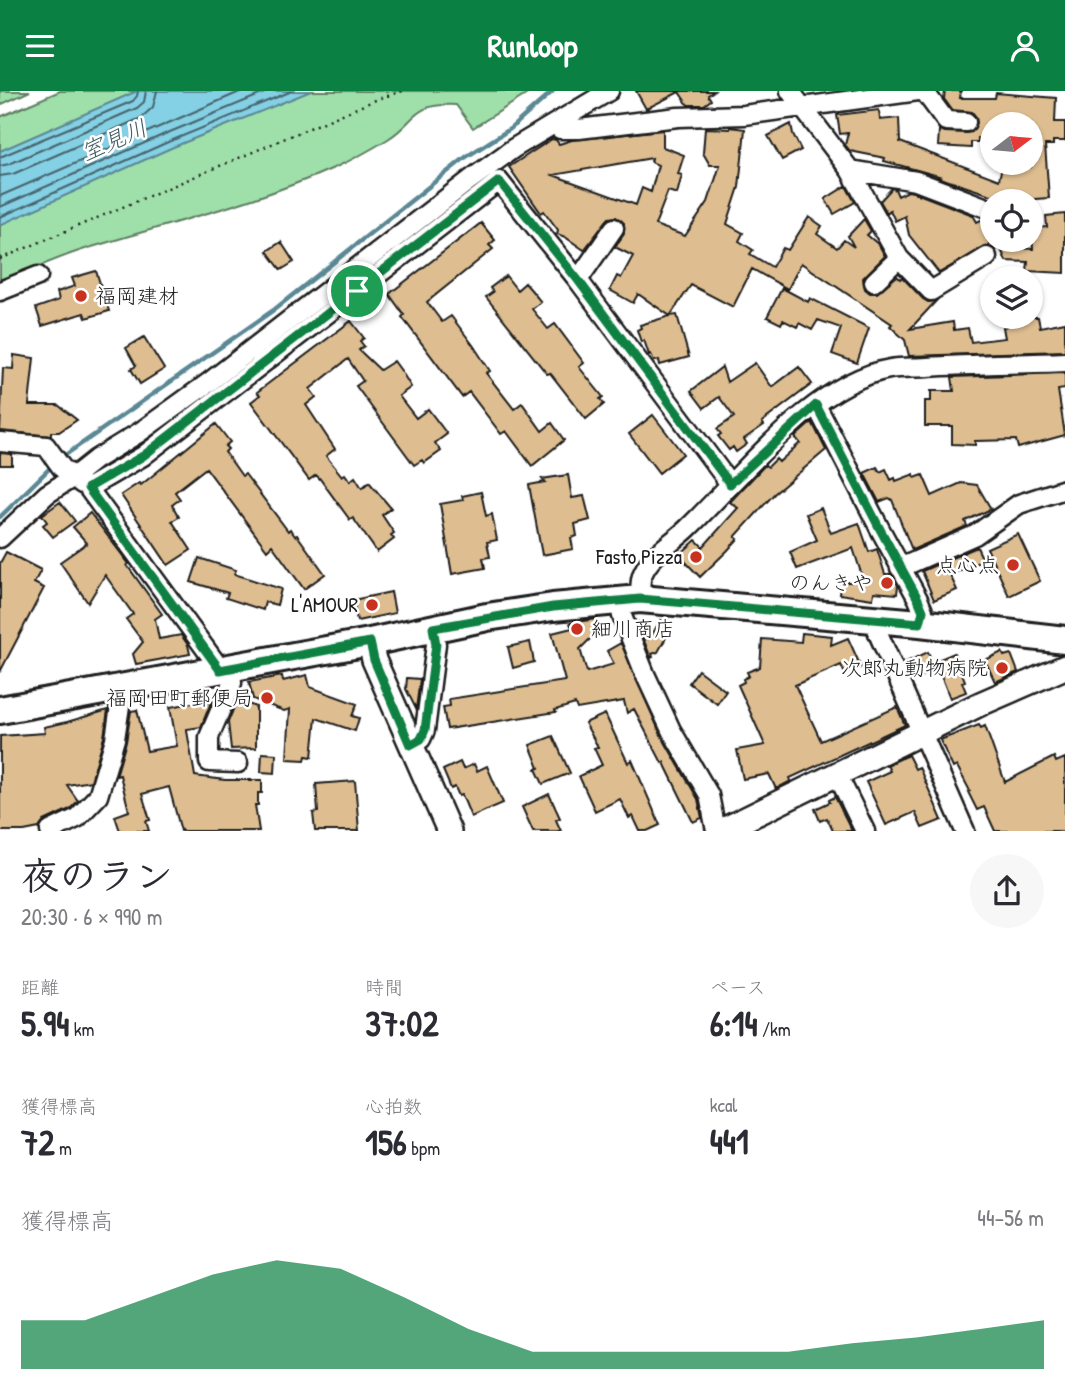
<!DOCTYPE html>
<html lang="ja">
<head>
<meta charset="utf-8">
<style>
	body { margin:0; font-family:"Patrick Hand","Klee One",sans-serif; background:#f7f7f7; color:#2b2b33; height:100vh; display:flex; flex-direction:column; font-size:26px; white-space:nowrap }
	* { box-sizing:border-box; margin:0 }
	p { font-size:23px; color:#7c7c81 }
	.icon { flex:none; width:38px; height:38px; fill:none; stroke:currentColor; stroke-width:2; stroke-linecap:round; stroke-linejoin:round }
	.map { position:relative; height:740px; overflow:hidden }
	.drawer { display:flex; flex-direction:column; background:#fff; flex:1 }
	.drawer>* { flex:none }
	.needle { width:46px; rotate:74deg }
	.controls { position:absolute; left:980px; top:21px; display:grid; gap:14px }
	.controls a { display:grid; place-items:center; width:63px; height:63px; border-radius:50%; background:#fff; box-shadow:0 2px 5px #0004; font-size:35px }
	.pin { position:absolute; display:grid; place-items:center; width:60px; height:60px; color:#fff; margin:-30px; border:4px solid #fff; border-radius:50%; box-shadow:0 2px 7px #0007 }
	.round { display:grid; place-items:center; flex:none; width:74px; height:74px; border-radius:37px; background:#f7f7f7 }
	.head { display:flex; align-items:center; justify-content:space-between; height:119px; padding:0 21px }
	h1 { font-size:38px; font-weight:700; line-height:52px }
	.figures { display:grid; grid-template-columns:repeat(3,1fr); gap:10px; height:119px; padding:7px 21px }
	.figures div { display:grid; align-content:center }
	.figures b { font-size:35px; font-weight:700 }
	.figures small { font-size:19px; font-weight:400 }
	.figures p { font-size:19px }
	.chart { height:196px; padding:14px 21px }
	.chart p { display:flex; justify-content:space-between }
	.chart svg { width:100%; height:126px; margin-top:7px; fill:#0b8043; opacity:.7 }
	header { display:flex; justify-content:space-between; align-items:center; height:91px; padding:0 21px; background:#0b8043; color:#fff; font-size:32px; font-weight:700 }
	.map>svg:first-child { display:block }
</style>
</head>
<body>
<header><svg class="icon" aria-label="menu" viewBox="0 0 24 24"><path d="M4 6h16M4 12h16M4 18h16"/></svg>Runloop<svg class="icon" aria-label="person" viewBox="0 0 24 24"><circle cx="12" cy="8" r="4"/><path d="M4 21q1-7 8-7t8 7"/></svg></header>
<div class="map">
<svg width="1065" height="740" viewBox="0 0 1065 740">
	<rect width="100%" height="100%" fill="#fff"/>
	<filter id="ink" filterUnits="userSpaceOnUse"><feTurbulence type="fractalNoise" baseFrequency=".0143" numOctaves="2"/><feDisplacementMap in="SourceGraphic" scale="14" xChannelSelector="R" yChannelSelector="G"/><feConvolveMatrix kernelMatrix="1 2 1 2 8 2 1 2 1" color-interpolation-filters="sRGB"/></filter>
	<g filter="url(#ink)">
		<path fill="#9fe0aa" stroke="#5e7e63" stroke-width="2" d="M0,0H30L0,14Z
			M60,0H160L0,68V26Z
			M292,0H532L473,37L456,14C411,12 417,30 388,48C372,58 354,68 336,76C253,113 166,133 79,160C52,169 26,181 0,192V126Z"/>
		<path fill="#84d0e4" stroke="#5a8894" stroke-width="2" d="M137,0H311L171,57L0,134V60Z"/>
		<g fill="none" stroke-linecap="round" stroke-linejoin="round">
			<path stroke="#46646c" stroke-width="2" d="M0,66L133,10L137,5L138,0
				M0,75L9,73L137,17L144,11L146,0
				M0,85L13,83L141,27L153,16L157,0
				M0,105L242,0
				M0,116L165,43L269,0
				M0,126L168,51L292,0"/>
			<path stroke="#5a8894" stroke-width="4.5" d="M61,367L275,218L466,66L510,38L553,0
				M0,426L54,373"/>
		</g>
		<path fill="#debe91" stroke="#1c1c1c" stroke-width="2" fill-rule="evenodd" d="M636,0H714L708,4L711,9L704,14H688L679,1L646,18Z
			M945,0H961L960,7H995L996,2L1056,7L1055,31H1065V50H1053V54H1045L1049,107L1021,109L997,106L937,86L939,85L884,70L885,67L850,60L845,54L848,42L840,43L837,24L879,19L880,29L899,27L900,51L999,89L1002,75L1031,76V33H992V48L978,47V51H971V57L938,55L939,39L945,41L966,42L972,41L977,32L976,26L972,21L952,19L944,8Z
			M791,33L793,43L801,59L782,69L768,45Z
			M730,36L745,38L739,96L727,133L743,142L739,150L753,159L750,163L772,176L783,157L788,159L809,126L822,135L817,143L837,157L844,149L854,156L848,145L864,128L871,140L867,144L879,154L885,165L863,187L865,198L870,202H877L897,185L900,188L902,186L923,208L928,211L936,210L910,238L953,231L954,239L968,237L971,251L1005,247L1003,236L1007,235L1005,226H1038L1040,236L1065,231V260L909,265L905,249L890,235L892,233L801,172L788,198L752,178L733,216L691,194L670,225L677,224L689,266L660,274L659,269L654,270L651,263L649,264L644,249L641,251L637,239L641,237L640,234L670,225L638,203L633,212L610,199L617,185L621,187L633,165L615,156L624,143V132L616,126L609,127L584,159L565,146L557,143L558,139L544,120L541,122L509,76L552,48L556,49L559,53L572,49L663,39V56L684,64L678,83L682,84L677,103L668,100L655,134L685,145L708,111L720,74H710L703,62L705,37L730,38ZM652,67L651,71L658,74L651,101L642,97L636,114L553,84Z
			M846,95L855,111L834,123L825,108Z
			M892,97L895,98L898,105L908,100L913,101L973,124L977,131L983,128L987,129L992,139V152L939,182L909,144L905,125L895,130L890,119L887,122L880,110Z
			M1065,123V182L1027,180L1028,171L1006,170L1000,156L1033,158L1032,145H1035L1034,137L1047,136L1046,125Z
			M481,132L495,149L489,154L493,158L427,211L442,231L451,225L473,254L490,280L486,282L514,318L522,312L542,340L552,332L564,349L532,375L506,340L501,343L469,301L462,306L402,226L404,224L389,203Z
			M281,151L294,171L281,179L267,160Z
			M96,180L109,220L86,227L84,222L42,235L36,217L59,209L57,201L75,195L72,187Z
			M506,185L517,199L525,192L532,200L541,211L532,218L548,238L555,233L584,272L579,276L603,306L600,308L604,313L586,328L550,282L547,283L486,206L493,201L490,197Z
			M782,197L808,211L810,207L869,237L857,272L832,263L841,237L818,229L812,239L799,232L797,236L783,229L781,233L767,226Z
			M351,230L364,247L360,250L364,255L359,259L380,279L394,270L402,281L411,296L399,305L416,327L428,318L447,343L435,352L441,360L424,372L422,369L414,374L356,295L363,290L348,268L310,298L316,306L306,314L335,358L326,365L342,385L345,383L350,390L355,386L362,397L369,391L391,417L382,424L394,442L391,444L394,448L377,461L353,427L350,429L320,388L316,384L309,389L251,311L260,304L257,301Z
			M144,246L164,278L140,293L131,278L136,275L126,257Z
			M14,264L34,267L29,314H58L77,329L59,341H51V345L0,340L3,277L13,278Z
			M755,272L772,296L799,276L812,293L762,331L764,334L744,348L747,353L736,361L733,356L729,359L718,345L721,343L717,338L734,326L719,306L704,317L691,300L722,276L727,291Z
			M1065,282V298L1058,299L1065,344L1018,357L1016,349L975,350V354L952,353V335H925V310H931V300H954L952,286Z
			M653,324L683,363L659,382L629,343Z
			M812,331L826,359L774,403L735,446L738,448L727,460L700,486L679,464L696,449L703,456L738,417L730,411L765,374L768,376L776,368L779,371L800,352L795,346Z
			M216,333L230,351L225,355L228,358L225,361L242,385L245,383L288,440L290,438L295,445L297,444L325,483L304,498L272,454L267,459L206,377L175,401L180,408L172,414L179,426L172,430L191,459L168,474L121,404L139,392L141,394Z
			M0,362L12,363V374H0Z
			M877,376L880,381L886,378L891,389L895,387L896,390L914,383L915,387L923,384L932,405L961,392L977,394L991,418L965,430L967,435L912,459L892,409L889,407L879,411L864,382Z
			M568,384L572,407L584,405L590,429L575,433L577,445L571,447L573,458L542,464L529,394L545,391L542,388Z
			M481,401L486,425L492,423L497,449L487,451L490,466L483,467L485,477L452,483L440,413L463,409L462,405Z
			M60,411L75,430L53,446L43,434L47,431L42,424Z
			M821,417L831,442L859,432L869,461L877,458L885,483H891L898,494L897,503L874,501L873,508L839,503L841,491H864L853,457L797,478L790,461L817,449L806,423Z
			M90,422L129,473L127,474L162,523L155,528L159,548L181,544L188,554L190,563L136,573L133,563L143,551L126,528L133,523L105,484L88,512L60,471L87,452L73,436Z
			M1018,443L1040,490L1009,505L987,457Z
			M977,456L983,469L950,484L957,499L934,509L922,480Z
			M6,461L41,479L34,492L44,497L0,581V472Z
			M199,467L236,479L234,483L281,498L277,514L265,511L263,519L226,507L228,502L191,491Z
			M391,501L395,522L357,530L353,509Z
			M596,528L598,540L580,558L587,581L614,573L607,560L621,552L661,644L698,708L702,727L693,731L666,676L664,671L662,672L634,618L627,622L624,610L577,618L575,613L555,619L556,621L447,638L443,616L450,615L449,608L565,590L552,542L572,537L570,532Z
			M661,529L672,536L658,561L652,563L653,566L651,567L637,532L640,530L649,548Z
			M802,542L832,545L831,554L848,547L861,576L845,583L841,574L795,594L821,650L897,616L905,634L790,687L791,690L776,698L769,683L743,688L737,659L765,654L738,594L744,591L743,588L749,585L747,581L760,576L762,548L801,551Z
			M530,551L534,571L513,577L508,556Z
			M928,561L936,579L911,590L904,572Z
			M1002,561L1004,565L1011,563L1018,581L995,591L985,569Z
			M954,562L965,590L962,591L966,601L950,607L935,570Z
			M698,579L726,600L717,613L689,592Z
			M307,584L310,596L357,613L352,625L359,627L355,640L316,627L312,666L306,665L305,669L287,668L290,618L284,620L253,608L249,591L282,585L283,590Z
			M407,587L420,588L416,618L406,598Z
			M209,609L210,614L201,636L187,638V640L195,685L225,689H262V702H258V714H255L259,740H181L169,696L142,703L150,729L146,730L149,740H120L115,725L129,720L120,684L116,685L126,651L131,620L137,619L147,660L177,655L170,616Z
			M237,609L256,616V657L231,658L228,631Z
			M108,619L104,646L91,690L67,694L78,710L70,718L44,730L39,737L24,740H0V645L45,642L44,636L67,631Z
			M605,623L628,672L632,669L660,734L647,740H640L633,725L629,727L620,708L595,720L579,685L602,674L594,657L598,656L585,632Z
			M979,634L981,637L985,635L1005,691L1054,666L1056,671L1065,667V740H995L984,716L977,719L968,701L970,700L957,675L953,677L940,649Z
			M553,645L570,682L543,693L536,678L539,677L530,654Z
			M262,662L276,663L275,682L261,681Z
			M908,664L915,678L919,676L942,729L922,737L915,721L886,734L866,691L890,680L887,674Z
			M460,671L463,678L474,673L477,680L487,675L503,712L471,726L462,704L459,705L455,696L451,698L443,679Z
			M355,690L359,740H315L313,722L318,721L316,693Z
			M549,703L560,727L556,729L561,740H533L522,716Z
			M835,706L852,740H833L827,727L820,730L815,718L830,711L829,709Z"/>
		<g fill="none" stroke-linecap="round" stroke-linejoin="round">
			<g stroke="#1c1c1c" stroke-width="23">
				<path id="minor" d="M790,0L850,79L916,90L992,119
					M924,0L946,30L966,31
					M556,33L560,38H579L678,26L744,24L918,0
					M850,79L899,167L931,200L987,166
					M578,189L614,137
					M874,191L899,167
					M0,200L38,185
					M816,314L881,440L918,508L923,520L920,532
					M0,351L46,355L62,377L82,393
					M0,447L47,403L72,387L96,368L140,341L208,292L470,89L514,57L609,0
					M900,477L975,444L1019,413L1065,398
					M640,508C641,500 639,489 643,482C651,463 674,451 688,437C741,386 814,291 890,278C902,276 915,277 927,276C973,273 1019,273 1065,271
					M619,509L622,525L645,583L671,639L709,704L716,740
					M876,528L878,542L965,740
					M231,577L232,592L209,646V671L238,672
					M221,579L88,397L143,365L499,90L578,189L730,393
					M410,654L421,648L425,639L436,553L433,537
					M837,683L865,740
					M50,740L77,727L98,705L115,648L123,595"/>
			</g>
			<g stroke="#1c1c1c" stroke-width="28">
				<path id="tertiary" d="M370,551L374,569L449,740
					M721,740L980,613L1065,576"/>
			</g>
			<g stroke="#1c1c1c" stroke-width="32">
				<path id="secondary" d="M0,619L370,551L487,526L553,516L640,508L920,532L1065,549"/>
			</g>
			<path stroke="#1c1c1c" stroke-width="2.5" stroke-dasharray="2 5" stroke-linecap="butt" d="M0,168L378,8L403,0"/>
			<use href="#minor" stroke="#fff" stroke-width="18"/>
			<use href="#tertiary" stroke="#fff" stroke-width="23"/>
			<use href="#secondary" stroke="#fff" stroke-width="26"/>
		</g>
	</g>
	<g fill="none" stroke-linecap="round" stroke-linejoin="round" filter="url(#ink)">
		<g stroke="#fff" stroke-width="14">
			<path id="route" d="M499,90L578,189L730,393L816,314L881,440L918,508L923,520L920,532L640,508L553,516L433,537L436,553L425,639L421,648L410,654L374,569L370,551L220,579L88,397L143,365Z"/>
		</g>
		<use href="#route" stroke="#0b8043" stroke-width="9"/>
	</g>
	<g fill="#c8321e" stroke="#fff" stroke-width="2.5">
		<circle cx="81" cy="205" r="7"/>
		<circle cx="696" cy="466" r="7"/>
		<circle cx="1013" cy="474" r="7"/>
		<circle cx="887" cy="492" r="7"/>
		<circle cx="372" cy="514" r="7"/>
		<circle cx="577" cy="538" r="7"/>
		<circle cx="1002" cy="577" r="7"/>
		<circle cx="267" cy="607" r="7"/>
	</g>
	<g text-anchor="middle" stroke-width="5" stroke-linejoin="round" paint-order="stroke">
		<g font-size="21" fill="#1c1c1c" stroke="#fff" text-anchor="end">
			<text x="95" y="212" text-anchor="start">福岡建材</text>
			<text x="682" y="473">Fasto Pizza</text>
			<text x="999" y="481">点心点</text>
			<text x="873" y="499">のんきや</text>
			<text x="358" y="521">L'AMOUR</text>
			<text x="591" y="545" text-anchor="start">細川商店</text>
			<text x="988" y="584">次郎丸動物病院</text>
			<text x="253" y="614">福岡田町郵便局</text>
		</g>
		<g font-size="23" font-style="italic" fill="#405b62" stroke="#fff">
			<text transform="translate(114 49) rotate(-23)" y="8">室見川</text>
		</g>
	</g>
</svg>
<div class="controls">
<a><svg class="needle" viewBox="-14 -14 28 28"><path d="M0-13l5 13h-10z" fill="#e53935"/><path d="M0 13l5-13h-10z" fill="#7c7c81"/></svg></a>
<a><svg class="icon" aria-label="locate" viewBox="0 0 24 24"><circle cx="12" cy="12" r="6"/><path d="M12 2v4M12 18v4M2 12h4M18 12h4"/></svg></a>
<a><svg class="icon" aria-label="layers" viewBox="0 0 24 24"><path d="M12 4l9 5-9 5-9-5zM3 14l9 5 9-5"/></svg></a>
</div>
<div class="pin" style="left:357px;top:200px;background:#1e9e55"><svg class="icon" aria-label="arrive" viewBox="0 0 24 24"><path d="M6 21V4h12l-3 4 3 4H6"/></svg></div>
</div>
<section class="drawer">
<div class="head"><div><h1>夜のラン</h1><p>20:30 · 6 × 990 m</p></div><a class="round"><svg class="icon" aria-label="share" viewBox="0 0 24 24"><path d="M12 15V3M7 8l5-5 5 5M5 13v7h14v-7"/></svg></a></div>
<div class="figures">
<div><p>距離</p><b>5.94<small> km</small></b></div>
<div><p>時間</p><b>37:02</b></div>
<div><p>ペース</p><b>6:14<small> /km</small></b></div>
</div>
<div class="figures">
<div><p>獲得標高</p><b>72<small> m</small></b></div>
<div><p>心拍数</p><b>156<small> bpm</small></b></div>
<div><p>kcal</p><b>441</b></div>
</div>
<div class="chart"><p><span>獲得標高</span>44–56 m</p>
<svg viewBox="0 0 160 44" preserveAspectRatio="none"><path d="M0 44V27L10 27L20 19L30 11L40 6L50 9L60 19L70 30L80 38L90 38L100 38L110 38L120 38L130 35L140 33L150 30L160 27V44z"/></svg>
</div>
</section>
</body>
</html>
